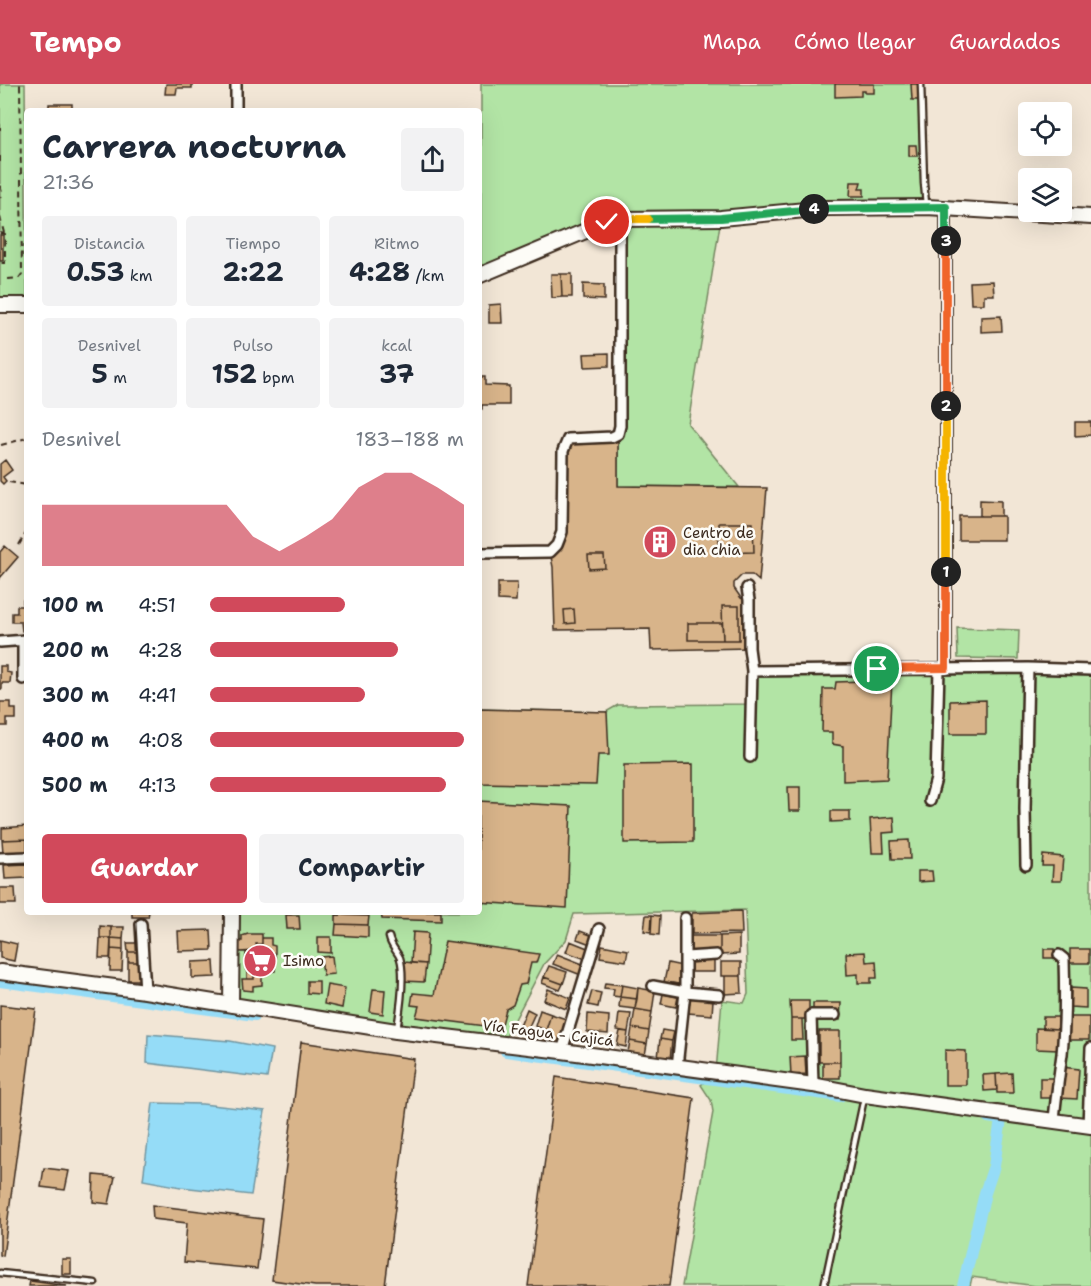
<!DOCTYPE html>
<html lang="es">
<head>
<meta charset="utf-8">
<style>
	body { margin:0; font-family:"Shantell Sans",sans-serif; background:#f2f2f3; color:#1f2937; height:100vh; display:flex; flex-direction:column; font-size:22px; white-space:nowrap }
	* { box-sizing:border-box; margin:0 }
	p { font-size:20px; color:#747a83 }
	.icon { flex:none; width:33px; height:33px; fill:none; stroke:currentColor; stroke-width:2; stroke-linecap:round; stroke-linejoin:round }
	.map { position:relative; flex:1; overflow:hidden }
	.side { position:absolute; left:24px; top:24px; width:458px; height:807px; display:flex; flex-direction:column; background:#fff; border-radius:6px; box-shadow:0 6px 24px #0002 }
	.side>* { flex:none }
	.controls { position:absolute; left:1018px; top:18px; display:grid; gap:12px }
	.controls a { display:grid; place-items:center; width:54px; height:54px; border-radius:6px; background:#fff; box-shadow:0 6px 24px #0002; font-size:30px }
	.pin { position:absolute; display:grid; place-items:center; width:51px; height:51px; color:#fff; margin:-26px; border:3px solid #fff; border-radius:50%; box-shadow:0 2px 6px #0007 }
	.km { position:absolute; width:30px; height:30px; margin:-15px; border-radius:50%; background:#222; color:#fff; font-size:16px; line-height:30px; text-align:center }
	.round { display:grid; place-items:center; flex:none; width:63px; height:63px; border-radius:6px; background:#f2f2f3 }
	.summary { display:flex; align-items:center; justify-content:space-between; height:102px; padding:0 18px }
	h1 { font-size:33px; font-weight:700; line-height:45px }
	.figures { display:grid; grid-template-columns:repeat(3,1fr); gap:9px; height:102px; padding:6px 18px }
	.figures div { display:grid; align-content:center; border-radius:6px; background:#f2f2f3; text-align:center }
	.figures b { font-size:26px; font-weight:700 }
	.figures small { font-size:16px; font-weight:400 }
	.figures p { font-size:16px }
	.chart { height:168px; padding:12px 18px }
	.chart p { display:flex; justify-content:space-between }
	.chart svg { width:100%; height:108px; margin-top:6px; fill:#d1495b; opacity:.7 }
	.cta { display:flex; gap:12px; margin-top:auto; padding:12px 18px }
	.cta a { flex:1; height:69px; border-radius:6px; background:#d1495b; color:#fff; font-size:24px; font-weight:700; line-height:69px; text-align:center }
	.cta a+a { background:#f2f2f3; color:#1f2937 }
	ul { padding:0 18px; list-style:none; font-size:20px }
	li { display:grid; grid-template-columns:96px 72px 1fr; align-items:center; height:45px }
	li i { height:15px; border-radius:8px; background:#d1495b }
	header { display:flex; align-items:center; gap:36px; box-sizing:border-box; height:84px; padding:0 30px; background:#d1495b; color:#fff }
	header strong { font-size:28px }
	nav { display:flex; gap:33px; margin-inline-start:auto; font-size:21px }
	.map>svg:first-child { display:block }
</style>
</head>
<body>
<header>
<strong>Tempo</strong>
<nav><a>Mapa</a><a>Cómo llegar</a><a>Guardados</a></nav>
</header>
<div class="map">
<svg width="1091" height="1202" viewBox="0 0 1091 1202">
	<rect width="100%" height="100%" fill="#f2e6d6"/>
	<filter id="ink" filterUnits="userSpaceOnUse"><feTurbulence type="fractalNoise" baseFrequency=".0167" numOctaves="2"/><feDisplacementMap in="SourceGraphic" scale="12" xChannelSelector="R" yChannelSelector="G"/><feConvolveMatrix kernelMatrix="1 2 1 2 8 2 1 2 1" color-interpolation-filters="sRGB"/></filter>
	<g filter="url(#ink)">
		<path fill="#b2e4a5" stroke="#768762" stroke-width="1.5" d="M0,0H25L27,221L0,222Z
			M481,0H921L927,123L721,134L688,340L739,403L618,402L620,136L481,191Z
			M957,544L1019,546L1018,575L958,574Z
			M1091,586V1202H1036L972,1193L970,1202H682L713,1028L711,1016L701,1001L716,988L722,916L744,919L748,910L745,826L574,830L566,856L544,880L502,960L231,921L232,828H478L479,625L606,628L618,621L751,620L752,587Z"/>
		<path fill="#95dcf7" stroke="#7195a0" stroke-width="1.5" d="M148,950L230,957L272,965L267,994L147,979Z
			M153,1019L202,1020L265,1027L251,1111L181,1103L143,1096Z"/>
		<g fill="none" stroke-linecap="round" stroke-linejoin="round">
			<path stroke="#95dcf7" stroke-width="12" d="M0,897L255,931
				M506,967L840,1012
				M963,1202L985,1109L994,1082L1001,1035L988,1033"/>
		</g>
		<path fill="#d8b48a" stroke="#3b2a1e" stroke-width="1.5" d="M166,0H192V4H177L176,10H165Z
			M835,0H874V9H865V7H861V12L835,13Z
			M911,0H921V16H912Z
			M49,20H72V27H49Z
			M909,61H916L917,72H909Z
			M851,98H861L859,105H864V112H850Z
			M0,151H3V177H0Z
			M551,190H561L562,213L552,214Z
			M561,190H572V213H562Z
			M993,197L994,211H984V220H971L970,198Z
			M583,200L604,201V216L583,215Z
			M501,220L502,239H489V221Z
			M1001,232L1002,247L981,248V233Z
			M609,269V282L585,283L584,270Z
			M478,293H485V301L509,302V321H482V325H478Z
			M1075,338H1091V351L1075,352Z
			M618,350V402L767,404L759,497L752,491H742L734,499V504L741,514L749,516V564L651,566L650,545L555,546L553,483L550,468L562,448L568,355Z
			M5,376L12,386L3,393L6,397L3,400L0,397V380Z
			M980,416L1001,417V432H980Z
			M959,432H1004V456H959Z
			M719,439H753L754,468L719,469Z
			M5,462L18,473L0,494V468Z
			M588,471H604L605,484L589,485Z
			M498,499H517L516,517L498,516Z
			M23,516H27V547H22L21,538H12V529H17V522H23Z
			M722,522H739V556H723Z
			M574,525L575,539L565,540L564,526Z
			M688,539H722L723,556H688Z
			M0,582H6V588L11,589L10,599H2V605H0Z
			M892,596L887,695L843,697V662L832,660V648H822L823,605H835L836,598Z
			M986,616V650H950V617Z
			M0,618H11V625H16V635H7V642H0Z
			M478,625L607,628L609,671H598L596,701L478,699Z
			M693,680V758L624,759V681Z
			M788,703H800V727H789Z
			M478,717L571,722L567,824L478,818Z
			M831,727H850V737L831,738Z
			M894,733L895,748L883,749L884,769H872L870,735Z
			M27,742V755L2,756V744Z
			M27,755V768L3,769L2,756Z
			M909,756L910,775H892L891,757Z
			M1043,771L1063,773L1061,797H1052L1053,782H1042Z
			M27,780V794L5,795L4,781Z
			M918,787H932L933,797L918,798Z
			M0,804H15L16,820H0Z
			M741,827L742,849L692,850V829Z
			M132,828H149L148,833H132Z
			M381,828H441V837L382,835Z
			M286,831H299L300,845H287Z
			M336,831L369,832L368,841L336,840Z
			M646,831H652L651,848L644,847Z
			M652,831L660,832L659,851L651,850Z
			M336,840L368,841V853L335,851Z
			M100,842L111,843V854H100Z
			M111,843H124L123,855L111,854Z
			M211,846L212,866L179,867L178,847Z
			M580,847L596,853L593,861L577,855Z
			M413,848L428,849L426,880L411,879Z
			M248,850H262V860H256L257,867L239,868L238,857H242V852Z
			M739,851V870L720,871V852Z
			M691,852H720V867H691Z
			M318,853H331V869L318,868Z
			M100,854H111L110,874H99Z
			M111,854L123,855V866L111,865Z
			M262,854H271V861L275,862V887H247L246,886V868L257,867L256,860H262Z
			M0,856L17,860L14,877L0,874Z
			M445,857L539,870L536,879H531L526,900L520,901L513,921L506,925L501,944L416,933L419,922L411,921L413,909L434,911Z
			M570,857L590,865L586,875L566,868Z
			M127,859H139V868H128Z
			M602,861L628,866L626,877L600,873Z
			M111,865L123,866L122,887H110Z
			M1044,865H1054V874H1044Z
			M1070,865H1089V879H1070Z
			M128,868H139V878H128Z
			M865,868L866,878L876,877L877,894H871V899H858V890L847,891L846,869Z
			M557,870L585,881L581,891L553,880Z
			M332,872L334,890L323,891L321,873Z
			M690,876H714V888H690Z
			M214,877L215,893L192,894V878Z
			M128,878H139L140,896H128Z
			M404,878L426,880L424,898L403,897Z
			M721,878H741V892H721Z
			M668,879L682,882L679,900L664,898Z
			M549,882L567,888L563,900L544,893Z
			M247,887H254V895H247Z
			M254,887H262V901L253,902V907L243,906L242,895H254Z
			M725,892H741L742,909L725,910Z
			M544,893L563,900L560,906L542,899Z
			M307,897H319V910L307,909Z
			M605,899L622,901L620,913L613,912L614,905L604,904Z
			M327,901L345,904L342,924L324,920Z
			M622,901L638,904L637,915L620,913Z
			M638,904L655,907L652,928L635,925Z
			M1071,904L1086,905V924L1070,923Z
			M373,905L385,906L383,930L370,928Z
			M548,905L570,914L566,925L544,916Z
			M592,907L601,909L598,923L588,921Z
			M663,910L678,913L676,923L661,920Z
			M620,913L637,915L635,925L619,923Z
			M689,914L713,916L712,931L688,929Z
			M790,917H809V935H791Z
			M813,919H841L840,936L813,935Z
			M0,921L36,925L3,1172L0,1171Z
			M527,925L535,929L525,951L518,947Z
			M635,925L652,928L649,947L632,944Z
			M540,926L551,930L546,946L535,942Z
			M619,929L631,930L628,948L617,946Z
			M551,930L566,935L558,961L543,956Z
			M588,930L609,932L608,950L587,948Z
			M1043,933H1058V945L1043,944Z
			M1070,933H1089V956H1069Z
			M791,935H802L803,956H791Z
			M632,944L649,947L647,960L630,957Z
			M1036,944L1058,945V966L1036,965Z
			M662,946L674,948L672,957L660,955Z
			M620,947L628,948L626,963L617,961Z
			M819,947H840V978H819Z
			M660,955L672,957L670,975L658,974Z
			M630,957L647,960L645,971L628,968Z
			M301,958L414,975L385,1202H315L272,1196Z
			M945,966L966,967V1001H945Z
			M805,972L806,990L791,991L790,973Z
			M823,978H840V994H823Z
			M1061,983L1079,985L1077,1015L1060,1014Z
			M1012,989L1013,1009H997L996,990Z
			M996,990L997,1006L984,1007L983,991Z
			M556,993L694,1014L669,1202H528Z
			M1040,994H1054V1014H1040Z
			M44,1084L69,1087L65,1106L41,1103Z
			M94,1091L115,1093L109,1120L93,1118Z
			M152,1121L263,1135L257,1185L184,1178L187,1139L153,1135Z
			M62,1175H71V1190H62Z
			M30,1197L67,1202H29Z"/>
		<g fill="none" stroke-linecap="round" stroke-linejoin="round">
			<g stroke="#3b2a1e" stroke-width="9">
				<path id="lane" d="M921,0L924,99L926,120
					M389,853C391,863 397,867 400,874C405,890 400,927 397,945
					M0,1189L95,1199
					M824,1202L864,1014"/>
			</g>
			<g stroke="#3b2a1e" stroke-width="14">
				<path id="street" d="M236,27V0
					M946,123V584
					M478,469L550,468L557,461L562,448L563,367L568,355L612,353L618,350L620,342V135
					M747,504L749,516V564L752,587L750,673
					M0,558L27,556
					M752,587L1028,584L1091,586
					M23,595V556
					M930,717L936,695L939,585
					M0,774L27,773
					M1026,781L1025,725L1028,584
					M141,840L145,907
					M686,873L716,871
					M653,902L685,908L719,911
					M562,967L599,845
					M677,983L685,908V834
					M813,1001L811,931H835
					M1054,1036C1056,1013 1059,992 1062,970C1065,939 1065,906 1064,875L1059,871
					M1088,1042L1091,964"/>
			</g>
			<g stroke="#3b2a1e" stroke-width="18">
				<path id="secondary" d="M478,192L607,138L620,135L721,134L827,124L927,123L1091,133
					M0,221H27
					M0,888L145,907L396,947L562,967L813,1001L865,1011L1091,1042
					M231,921L232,828"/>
			</g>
			<path stroke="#3b2a1e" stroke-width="2" stroke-dasharray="6 4.5" stroke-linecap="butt" d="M0,9V13
				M0,40V48
				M0,72V79
				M0,102L2,108L0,114
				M0,133L4,149
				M0,149L5,150V179H0
				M8,195L19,194L22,190L20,0
				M1,361L27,354
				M9,398L27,401
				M19,461L27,447"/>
			<use href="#lane" stroke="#fdfcf7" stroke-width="4.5"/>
			<use href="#street" stroke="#fdfcf7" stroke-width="9"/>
			<use href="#secondary" stroke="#fdfcf7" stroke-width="14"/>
		</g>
	</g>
	<g fill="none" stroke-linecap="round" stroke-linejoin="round" filter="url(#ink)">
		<g stroke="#fff" stroke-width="12">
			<path id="split-1" d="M877,585L946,584V488"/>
		</g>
		<g stroke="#fff" stroke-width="12">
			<path id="split-2" d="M946,322V488"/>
		</g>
		<g stroke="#fff" stroke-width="12">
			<path id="split-3" d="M946,157V322"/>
		</g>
		<g stroke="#fff" stroke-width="12">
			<path id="split-4" d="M814,125L946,123V157"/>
		</g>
		<g stroke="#fff" stroke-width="12">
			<path id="split-5" d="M648,135L721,134L814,125"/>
		</g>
		<g stroke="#fff" stroke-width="12">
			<path id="split-6" d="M607,138L620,135H648"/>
		</g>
		<use href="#split-1" stroke="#f0652b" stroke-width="8"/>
		<use href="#split-2" stroke="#f5b400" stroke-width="8"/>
		<use href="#split-3" stroke="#f0652b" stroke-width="8"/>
		<use href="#split-4" stroke="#22a559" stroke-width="8"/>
		<use href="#split-5" stroke="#22a559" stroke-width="8"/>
		<use href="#split-6" stroke="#f5b400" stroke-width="8"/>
	</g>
	<defs>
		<g id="building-disc" transform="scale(1.725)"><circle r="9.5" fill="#d1495b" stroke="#fdfcf7"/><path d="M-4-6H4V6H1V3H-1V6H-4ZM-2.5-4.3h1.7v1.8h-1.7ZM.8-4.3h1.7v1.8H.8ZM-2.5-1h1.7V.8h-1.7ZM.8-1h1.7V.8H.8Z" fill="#fff"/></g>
		<g id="supermarket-disc" transform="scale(1.725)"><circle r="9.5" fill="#d1495b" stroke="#fdfcf7"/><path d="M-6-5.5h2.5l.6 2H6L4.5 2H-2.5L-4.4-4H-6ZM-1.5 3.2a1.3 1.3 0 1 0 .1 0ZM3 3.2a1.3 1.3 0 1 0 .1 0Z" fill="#fff"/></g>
	</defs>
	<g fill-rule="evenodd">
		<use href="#building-disc" x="660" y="458"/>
		<use href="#supermarket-disc" x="260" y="877"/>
	</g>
	<g text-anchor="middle" stroke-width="5" stroke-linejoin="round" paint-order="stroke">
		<g font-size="15" fill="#3b2a1e" stroke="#fdfcf7" text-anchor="start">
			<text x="683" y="454">Centro de<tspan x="683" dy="17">dia chia</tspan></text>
			<text x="283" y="882">Isimo</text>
		</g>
		<g font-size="15" fill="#3b2a1e" stroke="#fdfcf7">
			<text transform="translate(548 949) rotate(7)" y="5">Vía Fagua - Cajicá</text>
		</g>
	</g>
</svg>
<div class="controls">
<a><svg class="icon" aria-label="locate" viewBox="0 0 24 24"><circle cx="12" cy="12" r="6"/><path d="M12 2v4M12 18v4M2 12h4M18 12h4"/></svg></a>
<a><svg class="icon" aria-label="layers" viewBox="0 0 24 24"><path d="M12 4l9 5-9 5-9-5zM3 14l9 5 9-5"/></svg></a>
</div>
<div class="pin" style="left:877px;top:585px;background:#1e9e55"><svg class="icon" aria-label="arrive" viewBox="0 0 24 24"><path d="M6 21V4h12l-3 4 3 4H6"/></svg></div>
<div class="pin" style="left:607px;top:138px;background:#d93025"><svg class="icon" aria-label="check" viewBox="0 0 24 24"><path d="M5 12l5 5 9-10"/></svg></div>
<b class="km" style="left:946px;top:488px">1</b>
<b class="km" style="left:946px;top:322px">2</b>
<b class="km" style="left:946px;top:157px">3</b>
<b class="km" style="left:814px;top:125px">4</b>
<section class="side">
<div class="summary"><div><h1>Carrera nocturna</h1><p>21:36</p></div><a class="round"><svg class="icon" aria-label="share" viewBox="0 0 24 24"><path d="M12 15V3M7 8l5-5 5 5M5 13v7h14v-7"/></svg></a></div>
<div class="figures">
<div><p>Distancia</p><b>0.53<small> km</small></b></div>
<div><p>Tiempo</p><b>2:22</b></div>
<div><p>Ritmo</p><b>4:28<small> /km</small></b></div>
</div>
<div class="figures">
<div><p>Desnivel</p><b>5<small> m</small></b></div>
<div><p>Pulso</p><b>152<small> bpm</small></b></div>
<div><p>kcal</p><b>37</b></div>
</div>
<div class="chart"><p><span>Desnivel</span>183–188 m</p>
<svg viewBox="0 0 160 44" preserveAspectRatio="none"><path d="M0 44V19L10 19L20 19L30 19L40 19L50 19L60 19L70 19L80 32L90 38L100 32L110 25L120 12L130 6L140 6L150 12L160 19V44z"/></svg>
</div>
<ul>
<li><b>100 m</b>4:51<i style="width:53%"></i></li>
<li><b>200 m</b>4:28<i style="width:74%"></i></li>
<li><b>300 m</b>4:41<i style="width:61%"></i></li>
<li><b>400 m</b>4:08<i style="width:100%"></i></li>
<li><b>500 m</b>4:13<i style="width:93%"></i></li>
</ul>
<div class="cta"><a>Guardar</a><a>Compartir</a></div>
</section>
</div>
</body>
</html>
